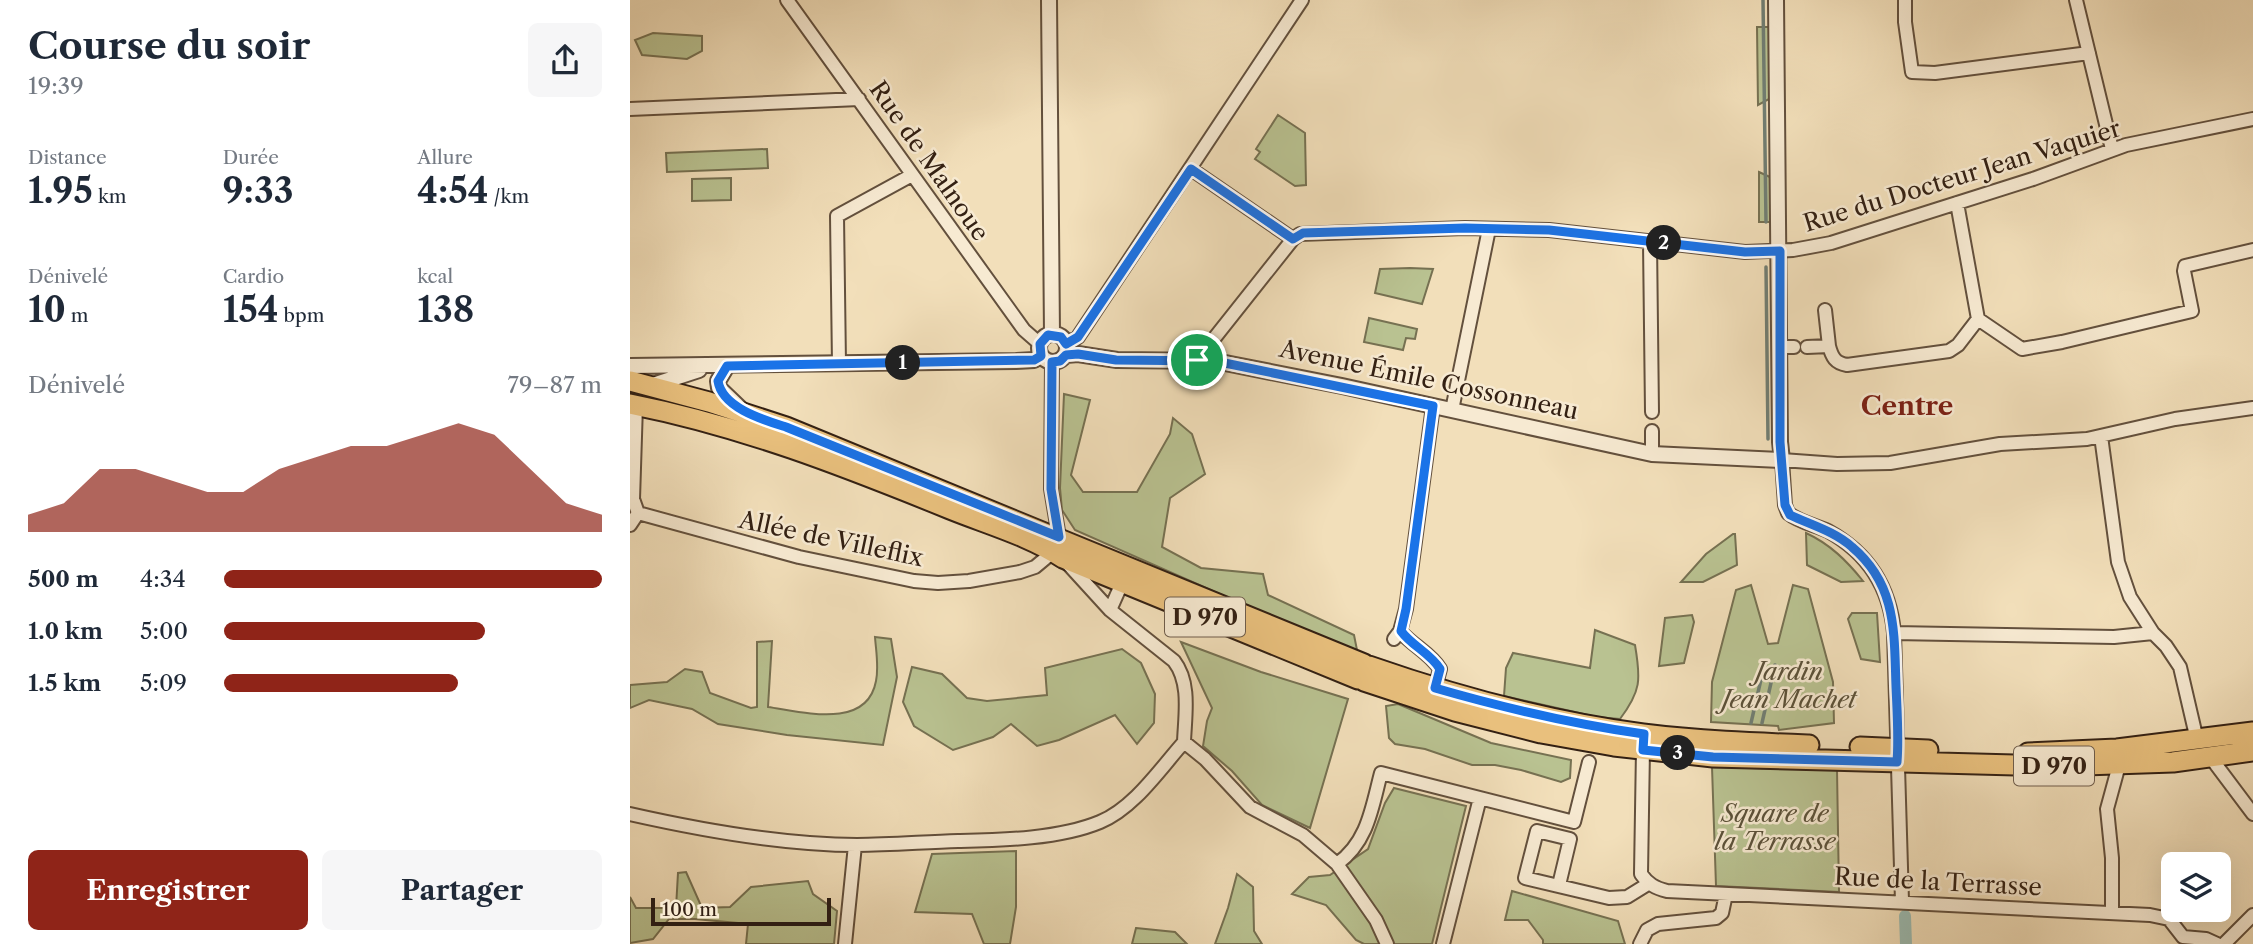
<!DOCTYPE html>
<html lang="fr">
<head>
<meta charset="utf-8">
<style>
	body { margin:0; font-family:"Libre Caslon Text",serif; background:#f6f6f7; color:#1f2937; height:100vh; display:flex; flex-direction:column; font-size:26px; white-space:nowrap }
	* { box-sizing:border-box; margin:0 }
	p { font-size:23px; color:#747a83 }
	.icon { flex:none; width:38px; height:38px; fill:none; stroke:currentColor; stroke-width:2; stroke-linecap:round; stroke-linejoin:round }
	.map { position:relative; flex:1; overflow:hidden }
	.sheet { display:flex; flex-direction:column; background:#fff; width:630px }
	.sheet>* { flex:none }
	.tools { position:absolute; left:1531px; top:852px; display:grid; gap:14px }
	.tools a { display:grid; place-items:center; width:70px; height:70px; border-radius:10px; background:#fff; box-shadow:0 7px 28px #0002; font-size:35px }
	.scale { position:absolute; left:21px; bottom:18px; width:180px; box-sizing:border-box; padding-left:7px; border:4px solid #332013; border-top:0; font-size:19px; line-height:24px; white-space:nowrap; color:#332013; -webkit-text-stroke:5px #f7ead2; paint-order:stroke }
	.pin { position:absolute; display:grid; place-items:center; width:60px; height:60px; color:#fff; margin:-30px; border:4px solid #fff; border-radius:50%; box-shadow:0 2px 7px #0007 }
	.km { position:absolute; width:35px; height:35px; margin:-18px; border-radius:50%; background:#222; color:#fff; font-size:19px; line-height:35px; text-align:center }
	.round { display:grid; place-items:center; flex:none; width:74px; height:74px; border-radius:10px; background:#f6f6f7 }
	.headline { display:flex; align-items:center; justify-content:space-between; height:119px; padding:0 28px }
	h1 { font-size:38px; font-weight:800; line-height:52px }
	.stats { display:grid; grid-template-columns:repeat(3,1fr); gap:10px; height:119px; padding:7px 28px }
	.stats div { display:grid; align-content:center }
	.stats b { font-size:35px; font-weight:800 }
	.stats small { font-size:19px; font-weight:400 }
	.stats p { font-size:19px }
	.chart { height:196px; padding:14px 28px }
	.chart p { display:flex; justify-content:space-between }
	.chart svg { width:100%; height:126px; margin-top:7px; fill:#8f2418; opacity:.7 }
	.primary-button { display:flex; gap:14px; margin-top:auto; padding:14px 28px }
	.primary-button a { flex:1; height:80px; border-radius:10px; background:#8f2418; color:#fff; font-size:28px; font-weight:800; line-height:80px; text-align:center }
	.primary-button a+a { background:#f6f6f7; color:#1f2937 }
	ul { padding:0 28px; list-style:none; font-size:23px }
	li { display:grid; grid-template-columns:112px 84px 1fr; align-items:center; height:52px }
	li i { height:18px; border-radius:9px; background:#8f2418 }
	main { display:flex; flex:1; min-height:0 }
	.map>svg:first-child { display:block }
</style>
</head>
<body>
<main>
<section class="sheet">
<div class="headline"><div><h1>Course du soir</h1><p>19:39</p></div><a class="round"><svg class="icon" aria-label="share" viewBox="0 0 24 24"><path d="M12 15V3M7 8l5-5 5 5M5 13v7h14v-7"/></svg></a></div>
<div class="stats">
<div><p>Distance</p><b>1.95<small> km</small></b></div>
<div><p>Durée</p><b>9:33</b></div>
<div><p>Allure</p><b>4:54<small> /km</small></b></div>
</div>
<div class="stats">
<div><p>Dénivelé</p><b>10<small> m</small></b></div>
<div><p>Cardio</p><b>154<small> bpm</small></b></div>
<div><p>kcal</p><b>138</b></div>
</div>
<div class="chart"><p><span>Dénivelé</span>79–87 m</p>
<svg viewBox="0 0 160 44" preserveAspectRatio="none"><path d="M0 44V38L10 34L20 22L30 22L40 26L50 30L60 30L70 22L80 18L90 14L100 14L110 10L120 6L130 10L140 22L150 34L160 38V44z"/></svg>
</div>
<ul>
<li><b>500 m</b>4:34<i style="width:100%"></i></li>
<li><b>1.0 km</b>5:00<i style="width:69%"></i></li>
<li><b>1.5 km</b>5:09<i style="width:62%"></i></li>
</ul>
<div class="primary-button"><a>Enregistrer</a><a>Partager</a></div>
</section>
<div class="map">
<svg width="1623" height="944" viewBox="0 0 1623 944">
	<rect width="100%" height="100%" fill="#f2dfba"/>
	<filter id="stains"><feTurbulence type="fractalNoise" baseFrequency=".00286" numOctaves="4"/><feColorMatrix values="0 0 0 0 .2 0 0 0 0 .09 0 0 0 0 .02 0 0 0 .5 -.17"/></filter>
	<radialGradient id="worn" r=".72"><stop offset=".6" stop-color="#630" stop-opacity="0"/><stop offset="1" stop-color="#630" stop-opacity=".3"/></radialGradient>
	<path fill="#b9c291" stroke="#767152" stroke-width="2" d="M1127,27H1140L1141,98L1128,105Z
		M23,33L72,36V51L57,59L12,55L5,40Z
		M648,115L675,133L676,185L665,186L625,159L630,152L626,149Z
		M137,149L138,168L37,172L36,153Z
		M1129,172L1142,178V222H1129Z
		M101,178V200L62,201V179Z
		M780,268L803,269L792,304L745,293L750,269Z
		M739,318L787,329L785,339L776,338L773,350L734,342Z
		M434,394L460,400L441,475L453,492H507L540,434L543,418L562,434L575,474L540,498L532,547L571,568L633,574L638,595L724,635L728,655L445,530L432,510L430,488Z
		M1176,533C1200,544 1217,561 1233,581L1211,582L1177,565Z
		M1103,534H1105L1107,565L1073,582H1051L1076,554Z
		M1121,585L1138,644L1148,643L1163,585L1178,589L1203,682L1204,723L1149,730L1148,726L1081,722L1082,682L1106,590Z
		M1222,613H1247L1250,662L1231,659L1218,619Z
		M1062,615L1064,622L1054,663L1029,666L1035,618Z
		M965,630L1005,645C1011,680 1011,691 990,719L967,717L874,696L876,668L883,653L960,668Z
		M245,637L261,639L267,677L253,745L157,735L88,724L62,709L19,700L0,708V685L37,682L55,669L72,672L80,693L121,708L127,707V642L142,641L138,707C173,712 237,730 246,681C249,667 246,651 245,637Z
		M551,642L631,672L718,699L680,828L632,805L602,771L573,746L577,721L582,708Z
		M492,649L511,663L525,694L524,723L507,744L485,715L429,740L407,746L381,724L363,737L323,750L284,726L273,702L282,667L312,674L337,698L357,701L417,695L415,668Z
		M768,704L861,743L941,760L940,778L931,782L891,770L865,765H842L795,749L765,744L759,738L756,706Z
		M1082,767L1207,770L1209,892L1086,886Z
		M764,788L836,806L802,944H734L726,940L696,905L662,894L679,877L700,875L738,849L755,803Z
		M386,851V907L380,944H354L342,914L285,912L302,854Z
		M56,872L72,908L100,907L121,887L178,881L183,894L207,911L204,944H116L118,924L65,919H39L23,939L0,943V897L6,908H46L48,873Z
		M607,874L623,887L624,931L632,944H585L598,908Z
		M882,891L988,921L995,944H913V940L898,920H875Z
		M506,928L545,932L557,944H502Z"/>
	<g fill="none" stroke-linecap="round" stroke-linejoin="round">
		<path stroke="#717e73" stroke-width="3.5" d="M1133,0L1136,222
			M1136,267L1138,439
			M1121,723L1132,675
			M1132,723L1145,665"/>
		<path stroke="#9bbcb3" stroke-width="12" d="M1275,916L1276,944"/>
		<g stroke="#63503d" stroke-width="16">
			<path id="minor" d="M157,0L394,330L410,344
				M1275,0V22L1282,72L1305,73L1459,53
				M1446,0L1482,149
				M0,109L229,99
				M561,169L663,239
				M1327,203L1348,319L1392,349L1432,342L1562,311L1554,271L1555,266L1623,250
				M1020,242L1022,412
				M1195,310L1199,346
				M437,344L448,337L672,0
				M1149,347H1164
				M1177,347L1199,346C1202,357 1205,363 1217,365L1319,351L1328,345L1348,319
				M567,360L663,239L670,234L835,228L919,230L1115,252L1163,250L1201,243L1403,179L1496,145L1623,119
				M422,362L421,489L429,537
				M209,364L207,216L282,175
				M6,405L3,499L8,513
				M822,410L859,229
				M1022,431V454
				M1471,436L1488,562L1500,597L1523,633L1536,646L1550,667L1567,740
				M8,513L169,557L284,581L308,583L339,581L390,572L405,567L423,552
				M0,525L8,513
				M480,610L492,583
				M770,631C783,646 800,653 810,669L805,688
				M1264,633L1484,637L1523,633
				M764,639L770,631L776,609L803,406
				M554,742L575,759L620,807L673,835L707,864L746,920L757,944
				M1013,749L1011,874C1018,884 1025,888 1037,891L1520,915L1539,919L1553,937
				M1581,758L1623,814
				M0,814C71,830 154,845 227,845C260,845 294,842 328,841C372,840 429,839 470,822C504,808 530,769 554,742C555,715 561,683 544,661L480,610L438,564
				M707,864C738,842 742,807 751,773L944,822L959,762
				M929,885L940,839L907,831L895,878L979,898L997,897L1018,884
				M1272,901L1264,633C1260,588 1238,553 1198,531C1185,525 1169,522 1158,513L1155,505L1152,460L1207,464L1260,463L1370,444L1457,439L1545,419L1623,408
				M1482,912V858L1477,809L1489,765
				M1553,937L1576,939L1587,944
				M215,944L225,845
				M813,944L850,798
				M1010,944L1017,930L1028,924L1086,918L1092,913L1096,894
				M1594,944L1623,915"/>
		</g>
		<g stroke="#63503d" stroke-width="18">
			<path id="tertiary" d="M419,0L422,334
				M409 348a14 14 0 1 1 28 0a14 14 0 1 1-28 0Z
				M436,355L448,354L487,360L585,361L712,386L1022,454L1152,460L1150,442L1146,0
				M0,366L386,361L404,360L411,356
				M97,366L88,381L89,388L112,410
				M20,386L69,370"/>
		</g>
		<g stroke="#332013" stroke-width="23">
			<path id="primary" d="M0,381L79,402L156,427L734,664
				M0,404C112,426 214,466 320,509C357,524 400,536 433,558L728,679
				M739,666C828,697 920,722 1013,734C1068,741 1124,743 1179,745
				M734,681L825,711L911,733L984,746L1083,757L1425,766L1543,762L1623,751
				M1230,747L1298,750
				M1398,753L1487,749L1623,732"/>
		</g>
		<use href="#minor" stroke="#f7ead2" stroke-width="12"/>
		<use href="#tertiary" stroke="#f7ead2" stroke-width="14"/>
		<use href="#primary" stroke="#e9c07d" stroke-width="19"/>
	</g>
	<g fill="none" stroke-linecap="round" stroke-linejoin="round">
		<g stroke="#fff" stroke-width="14">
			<path id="route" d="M561,169L663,239L673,233L835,228L919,230L1115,252L1150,251V442L1155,505L1160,515C1181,525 1204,531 1222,547C1267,585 1264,632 1266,686C1267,711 1269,737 1267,762L1083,757L1013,750L1014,734C943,724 874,708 805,688L810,669C800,653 782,646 771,631L776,609L803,406L585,361L486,360L448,354L436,355L430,361L422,362L421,489L429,537L156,427C134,420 92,408 88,381L97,366L404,360L411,356L410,344L418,335L431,337L436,344L448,337Z"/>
		</g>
		<use href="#route" stroke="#1a73e8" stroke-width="9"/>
	</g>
	<g text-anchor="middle" stroke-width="5" stroke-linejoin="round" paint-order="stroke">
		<g fill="#f7ead2" stroke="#6e5d4c" stroke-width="2">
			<rect x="535" y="597.5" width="80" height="39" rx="5"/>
			<rect x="1384" y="746.5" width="80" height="39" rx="5"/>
		</g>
		<g font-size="23" font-weight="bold" fill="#332013">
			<text x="575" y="625">D 970</text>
			<text x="1424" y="774">D 970</text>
		</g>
		<g font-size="24" fill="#332013" stroke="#f7ead2">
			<text transform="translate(299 161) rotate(55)" y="8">Rue de Malnoue</text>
			<text transform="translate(1332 176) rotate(-17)" y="8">Rue du Docteur Jean Vaquier</text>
			<text transform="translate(799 380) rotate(12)" y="8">Avenue Émile Cossonneau</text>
			<text transform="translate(201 539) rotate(12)" y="8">Allée de Villeflix</text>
			<text transform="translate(1308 882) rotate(3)" y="8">Rue de la Terrasse</text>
		</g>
		<g font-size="24" font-style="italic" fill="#5b5139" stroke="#f7ead2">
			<text x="1159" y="680">Jardin<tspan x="1159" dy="28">Jean Machet</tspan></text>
			<text x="1145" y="822">Square de<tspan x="1145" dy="28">la Terrasse</tspan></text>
		</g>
		<g font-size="26" font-weight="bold" fill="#7a1f14" stroke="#f7ead2">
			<text x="1277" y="415">Centre</text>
		</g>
	</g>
	<rect width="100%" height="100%" filter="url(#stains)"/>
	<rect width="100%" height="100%" fill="url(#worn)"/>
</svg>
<div class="tools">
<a><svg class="icon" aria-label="layers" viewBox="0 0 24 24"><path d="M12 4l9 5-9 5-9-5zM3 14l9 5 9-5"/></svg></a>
</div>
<div class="scale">100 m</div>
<div class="pin" style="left:567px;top:360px;background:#1e9e55"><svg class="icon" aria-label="arrive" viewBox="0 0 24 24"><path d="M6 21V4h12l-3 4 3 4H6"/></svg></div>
<b class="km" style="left:273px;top:363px">1</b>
<b class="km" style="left:1034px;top:243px">2</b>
<b class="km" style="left:1048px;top:753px">3</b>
</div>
</main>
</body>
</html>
